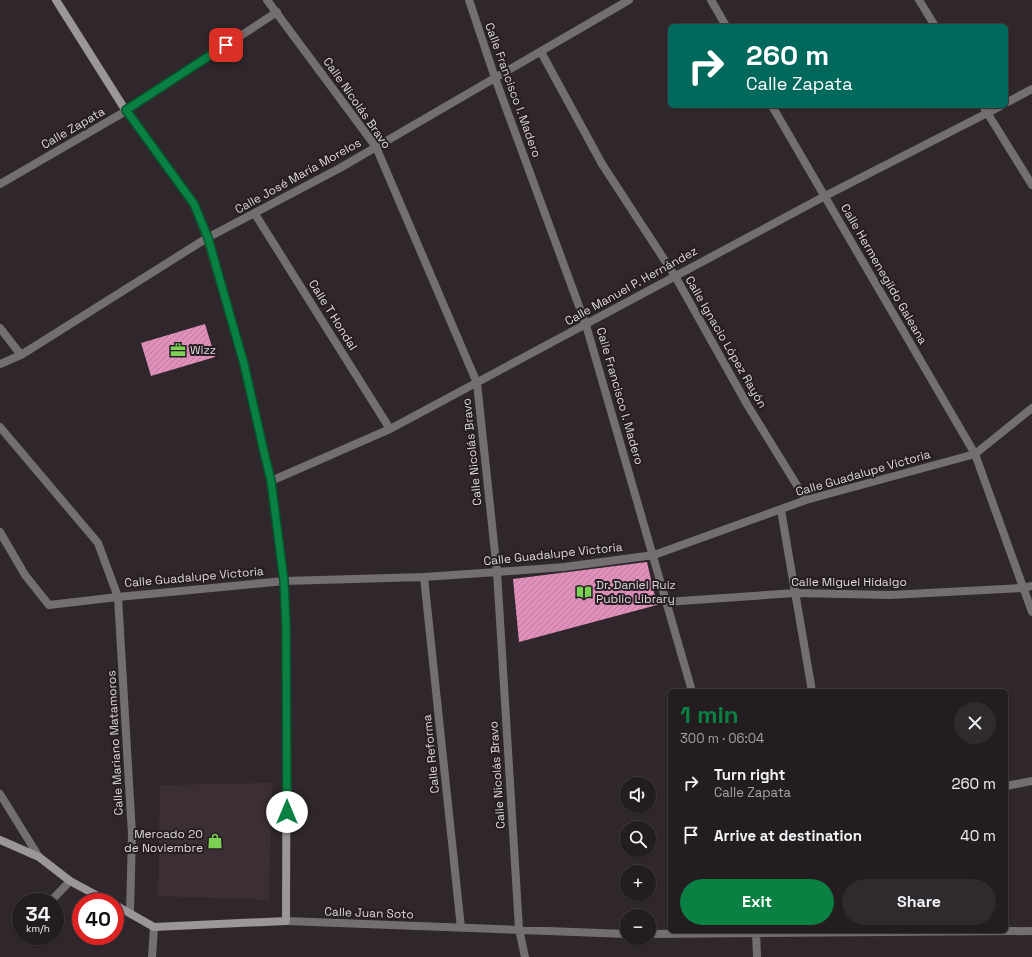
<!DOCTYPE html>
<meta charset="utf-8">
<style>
:root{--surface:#231d20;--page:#2f2a2d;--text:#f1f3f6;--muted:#a3a2a5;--line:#403b3e;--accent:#0b8043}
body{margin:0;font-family:"Space Grotesk",sans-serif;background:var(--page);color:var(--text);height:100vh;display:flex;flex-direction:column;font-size:15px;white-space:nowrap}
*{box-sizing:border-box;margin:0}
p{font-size:13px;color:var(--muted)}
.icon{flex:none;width:22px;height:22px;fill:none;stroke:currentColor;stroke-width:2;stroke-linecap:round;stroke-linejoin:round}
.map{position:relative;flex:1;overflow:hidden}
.details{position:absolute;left:668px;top:689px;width:340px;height:244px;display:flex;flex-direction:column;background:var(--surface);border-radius:6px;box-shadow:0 1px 3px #0004,0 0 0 1px var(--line)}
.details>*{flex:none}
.hud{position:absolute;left:668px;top:24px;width:340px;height:84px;border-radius:6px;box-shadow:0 1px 3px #0004,0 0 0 1px var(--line);background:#00695c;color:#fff;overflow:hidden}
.fabs{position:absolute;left:620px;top:777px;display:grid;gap:8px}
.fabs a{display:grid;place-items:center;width:36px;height:36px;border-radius:50%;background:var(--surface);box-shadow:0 1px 3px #0004,0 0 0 1px var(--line);font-size:20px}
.speed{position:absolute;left:12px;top:893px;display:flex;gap:8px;font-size:20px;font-weight:700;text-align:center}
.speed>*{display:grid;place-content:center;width:52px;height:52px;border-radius:50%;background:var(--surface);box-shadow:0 1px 3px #0004,0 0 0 1px var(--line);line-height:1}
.speed small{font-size:10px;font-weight:400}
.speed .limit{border:6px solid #d22;background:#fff;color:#111}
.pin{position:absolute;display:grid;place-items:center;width:34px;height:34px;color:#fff;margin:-17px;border-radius:8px;box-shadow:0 2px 6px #0006}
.me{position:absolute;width:44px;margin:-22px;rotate:0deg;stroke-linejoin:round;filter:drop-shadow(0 0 3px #0008)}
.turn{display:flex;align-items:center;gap:14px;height:84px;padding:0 12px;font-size:18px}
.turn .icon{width:52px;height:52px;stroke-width:2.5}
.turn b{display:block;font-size:28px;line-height:34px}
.round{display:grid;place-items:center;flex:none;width:42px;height:42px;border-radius:21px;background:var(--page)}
.overview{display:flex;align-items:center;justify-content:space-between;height:68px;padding:0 12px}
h1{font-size:24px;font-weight:700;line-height:30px;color:var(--accent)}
.button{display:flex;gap:8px;margin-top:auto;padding:8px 12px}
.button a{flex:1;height:46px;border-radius:24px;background:var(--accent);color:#fff;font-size:16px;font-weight:700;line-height:46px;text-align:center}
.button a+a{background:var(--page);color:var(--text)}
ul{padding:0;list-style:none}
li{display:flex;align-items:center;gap:12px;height:52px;padding:0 12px}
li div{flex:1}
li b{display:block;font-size:15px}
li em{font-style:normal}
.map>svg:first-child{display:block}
.built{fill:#3c2e35}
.building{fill:url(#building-hatch)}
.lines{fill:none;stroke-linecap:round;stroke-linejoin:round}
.street{stroke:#736f71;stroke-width:8}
.secondary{stroke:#9c9599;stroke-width:8}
.route-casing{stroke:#07532c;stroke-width:10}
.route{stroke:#0b8043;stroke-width:7}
.labels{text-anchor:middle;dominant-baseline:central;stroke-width:4;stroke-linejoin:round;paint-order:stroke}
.street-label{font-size:12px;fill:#ded8db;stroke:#261e22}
.poi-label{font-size:12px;fill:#ded8db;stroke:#261e22;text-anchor:start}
</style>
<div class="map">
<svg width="1032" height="957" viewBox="0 0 1032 957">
<defs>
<pattern id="building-hatch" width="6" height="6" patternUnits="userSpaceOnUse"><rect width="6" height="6" fill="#e18fbb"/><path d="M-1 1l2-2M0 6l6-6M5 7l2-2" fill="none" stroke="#ba7c9d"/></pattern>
</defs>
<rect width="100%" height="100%" fill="#2f272b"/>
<path class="built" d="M272 783 269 900 158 896 160 785Z"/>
<path class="building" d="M205 324 215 357 151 376 141 343Z
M647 562 657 605 519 642 513 579Z"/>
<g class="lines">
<path class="street" d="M267 0 376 147 477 383 497 572 519 929 525 957
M469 0 495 78 586 325 692 691
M711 0 726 26
M919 0 935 26
M541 52 602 164 675 276 748 406 806 500
M1006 103 1032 89
M772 106 975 454 1032 612
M983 106 1032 185
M0 184 126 111 277 12
M255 214 390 429
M0 328 21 355
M0 364 21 355 207 238 340 168 629 0
M0 427 98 543 118 597 132 834 130 913
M271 481 390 429 825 196 1001 106
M781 510 812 691
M0 532 25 575 49 605 118 597 284 581 424 577 497 572 564 567 654 555 806 500 975 454 1032 408
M424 577 461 928
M666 602 795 593 890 595 1023 588 1032 586
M1006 786 1032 781
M0 794 39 857
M50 902 70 881
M286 921 627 934
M16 923 21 921
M756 931 757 957
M649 934 1032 931
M152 957 154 927"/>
<path class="secondary" d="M56 0 126 111 194 204 207 238 244 364 271 481 284 581 287 640 286 921 154 927 115 905
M0 840 39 857 70 881 109 902"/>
</g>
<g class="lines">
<g class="route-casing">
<path id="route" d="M226 45 126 110 194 204 208 238 244 364 264 452 271 481 284 581 286 625 287 812"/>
</g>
<use href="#route" class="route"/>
</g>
<defs>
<g id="office-bare" transform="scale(1.2)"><path d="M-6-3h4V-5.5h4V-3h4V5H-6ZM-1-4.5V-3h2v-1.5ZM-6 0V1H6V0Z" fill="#7cd155" stroke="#261e22" stroke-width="2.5" paint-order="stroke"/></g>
<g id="library-bare" transform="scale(1.2)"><path d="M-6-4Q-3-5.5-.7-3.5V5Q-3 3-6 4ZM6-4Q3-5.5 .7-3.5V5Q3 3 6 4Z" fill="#7cd155" stroke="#261e22" stroke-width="2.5" paint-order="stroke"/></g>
<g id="shop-bare" transform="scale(1.2)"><path d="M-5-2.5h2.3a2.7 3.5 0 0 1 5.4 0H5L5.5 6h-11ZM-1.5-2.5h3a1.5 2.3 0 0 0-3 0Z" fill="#7cd155" stroke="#261e22" stroke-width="2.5" paint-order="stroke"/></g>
</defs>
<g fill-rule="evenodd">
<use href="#office-bare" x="178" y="350"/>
<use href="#library-bare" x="584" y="592"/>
<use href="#shop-bare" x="215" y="841"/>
</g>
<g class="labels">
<g class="street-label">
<text transform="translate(513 90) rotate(70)">Calle Francisco I. Madero</text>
<text transform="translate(357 103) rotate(55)">Calle Nicolás Bravo</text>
<text transform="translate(73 128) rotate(-30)">Calle Zapata</text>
<text transform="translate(298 176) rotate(-29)">Calle José María Morelos</text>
<text transform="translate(884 274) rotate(60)">Calle Hermenegildo Galeana</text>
<text transform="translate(631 286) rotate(-29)">Calle Manuel P. Hernández</text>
<text transform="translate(333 315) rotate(58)">Calle T Hondal</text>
<text transform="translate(726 342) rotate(60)">Calle Ignacio López Rayón</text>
<text transform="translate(620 396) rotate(74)">Calle Francisco I. Madero</text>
<text transform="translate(472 452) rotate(-96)">Calle Nicolás Bravo</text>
<text transform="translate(863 473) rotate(-16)">Calle Guadalupe Victoria</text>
<text transform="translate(553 554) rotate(-6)">Calle Guadalupe Victoria</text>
<text transform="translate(194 577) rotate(-5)">Calle Guadalupe Victoria</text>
<text x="849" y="582">Calle Miguel Hidalgo</text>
<text transform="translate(115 743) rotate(-93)">Calle Mariano Matamoros</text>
<text transform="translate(431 754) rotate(-96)">Calle Reforma</text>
<text transform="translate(497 775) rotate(-94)">Calle Nicolás Bravo</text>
<text transform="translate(369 913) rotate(2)">Calle Juan Soto</text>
</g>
<g class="poi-label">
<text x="190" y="350">Wizz</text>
<text x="596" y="585">Dr. Daniel Ruiz<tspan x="596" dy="14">Public Library</tspan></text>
<text x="203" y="834" text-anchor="end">Mercado 20<tspan x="203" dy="14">de Noviembre</tspan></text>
</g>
</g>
</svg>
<div class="fabs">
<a><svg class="icon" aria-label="sound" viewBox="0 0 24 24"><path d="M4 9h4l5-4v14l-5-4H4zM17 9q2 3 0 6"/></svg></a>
<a><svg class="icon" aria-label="search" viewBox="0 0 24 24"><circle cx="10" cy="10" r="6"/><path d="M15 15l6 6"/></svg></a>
<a>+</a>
<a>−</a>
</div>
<div class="speed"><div>34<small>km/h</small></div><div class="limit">40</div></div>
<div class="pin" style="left:226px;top:45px;background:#d93025"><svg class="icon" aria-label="arrive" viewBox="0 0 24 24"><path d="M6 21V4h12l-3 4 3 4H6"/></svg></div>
<svg class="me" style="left:287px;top:812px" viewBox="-20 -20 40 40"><circle r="19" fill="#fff"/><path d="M0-13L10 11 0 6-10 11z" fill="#0b8043"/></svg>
<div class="hud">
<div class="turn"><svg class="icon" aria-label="right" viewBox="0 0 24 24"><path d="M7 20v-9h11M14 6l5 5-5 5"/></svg><div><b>260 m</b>Calle Zapata</div></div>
</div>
<section class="details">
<div class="overview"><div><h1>1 min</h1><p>300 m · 06:04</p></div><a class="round"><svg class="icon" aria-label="close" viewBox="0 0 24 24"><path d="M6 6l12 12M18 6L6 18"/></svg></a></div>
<ul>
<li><svg class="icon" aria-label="right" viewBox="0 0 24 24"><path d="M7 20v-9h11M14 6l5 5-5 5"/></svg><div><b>Turn right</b><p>Calle Zapata</p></div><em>260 m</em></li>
<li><svg class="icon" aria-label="arrive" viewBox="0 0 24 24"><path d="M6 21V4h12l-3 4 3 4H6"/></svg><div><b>Arrive at destination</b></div><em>40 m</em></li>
</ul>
<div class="button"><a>Exit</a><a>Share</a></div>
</section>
</div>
